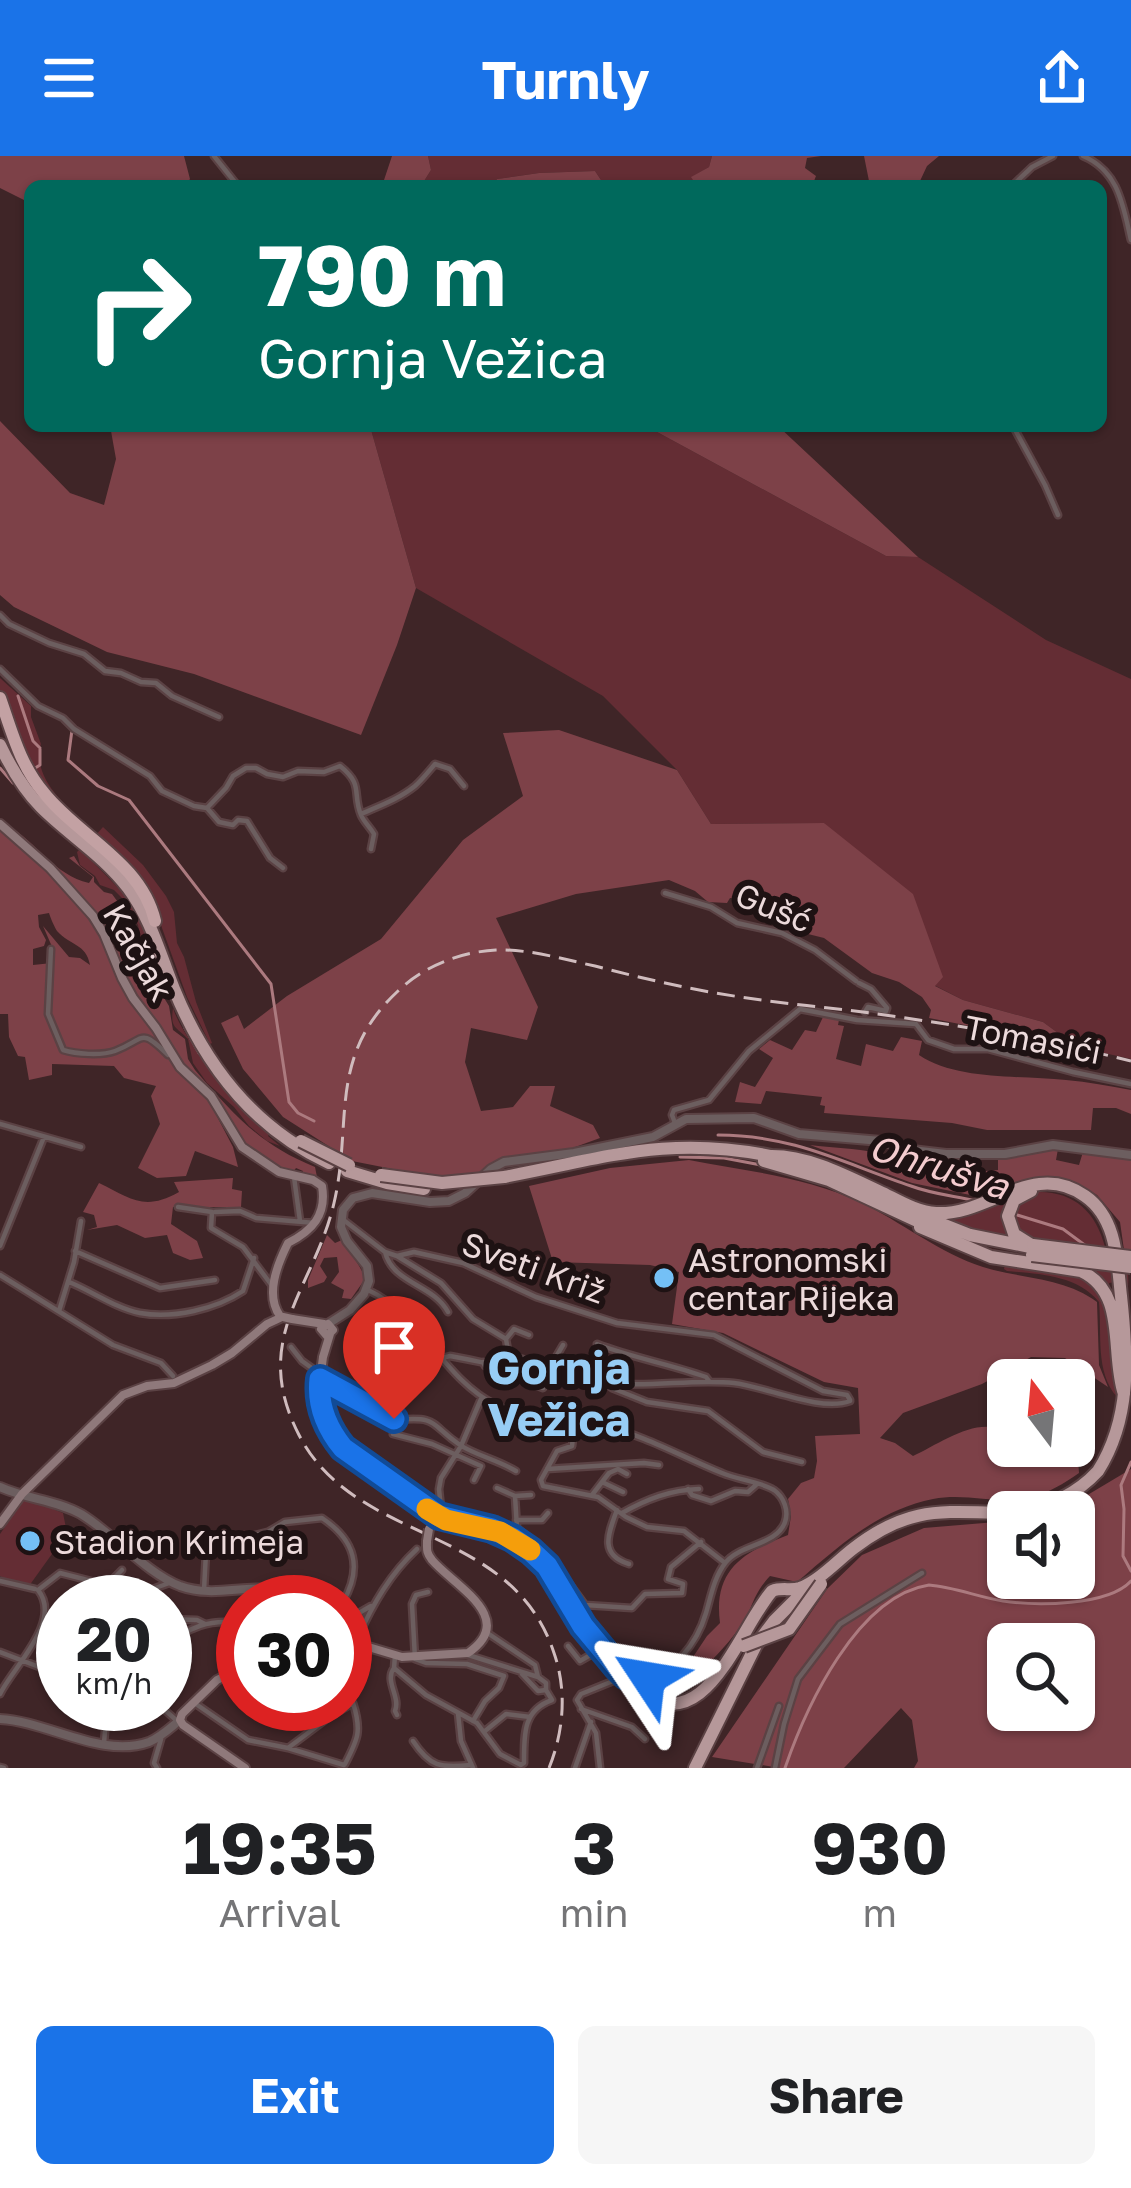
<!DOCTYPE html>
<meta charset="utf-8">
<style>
:root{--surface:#fff;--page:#f6f6f6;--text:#202124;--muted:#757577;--accent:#1a73e8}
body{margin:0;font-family:"Golos Text",sans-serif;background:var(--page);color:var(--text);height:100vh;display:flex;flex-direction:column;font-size:45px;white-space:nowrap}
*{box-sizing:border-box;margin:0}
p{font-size:39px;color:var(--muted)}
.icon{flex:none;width:66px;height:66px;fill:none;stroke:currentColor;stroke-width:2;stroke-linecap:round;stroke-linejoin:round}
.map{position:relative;height:1612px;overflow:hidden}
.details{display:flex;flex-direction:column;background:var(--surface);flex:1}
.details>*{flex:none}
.top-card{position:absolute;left:24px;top:24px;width:1083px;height:252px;border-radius:18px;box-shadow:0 3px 9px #0004;background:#00695c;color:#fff;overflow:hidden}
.needle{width:78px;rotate:344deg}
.buttons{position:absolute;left:987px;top:1203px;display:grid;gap:24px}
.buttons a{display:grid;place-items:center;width:108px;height:108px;border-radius:18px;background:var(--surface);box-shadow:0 3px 9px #0004;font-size:60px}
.speed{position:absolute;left:36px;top:1419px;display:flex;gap:24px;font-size:60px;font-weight:700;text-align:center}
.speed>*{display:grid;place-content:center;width:156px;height:156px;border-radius:50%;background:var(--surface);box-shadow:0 3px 9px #0004;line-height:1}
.speed small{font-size:30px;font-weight:400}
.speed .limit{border:18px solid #d22;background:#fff;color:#111}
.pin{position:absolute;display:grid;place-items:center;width:102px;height:102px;color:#fff;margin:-123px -51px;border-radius:50% 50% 50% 0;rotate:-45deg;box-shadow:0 0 12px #0007}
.pin .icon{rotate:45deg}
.me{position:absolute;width:132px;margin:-66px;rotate:303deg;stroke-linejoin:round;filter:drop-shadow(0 0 9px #0008)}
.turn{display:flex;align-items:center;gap:42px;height:252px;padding:0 36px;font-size:54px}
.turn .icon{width:156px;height:156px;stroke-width:2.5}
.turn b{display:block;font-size:84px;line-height:102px}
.eta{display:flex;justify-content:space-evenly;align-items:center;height:204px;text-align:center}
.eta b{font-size:72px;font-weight:700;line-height:84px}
.action{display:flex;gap:24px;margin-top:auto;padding:24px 36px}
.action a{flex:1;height:138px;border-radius:18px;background:var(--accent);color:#fff;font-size:48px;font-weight:700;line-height:138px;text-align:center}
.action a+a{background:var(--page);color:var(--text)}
header{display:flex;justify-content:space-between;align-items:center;height:156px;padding:0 36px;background:var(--accent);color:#fff;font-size:54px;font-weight:700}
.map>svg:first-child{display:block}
.green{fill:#642d34}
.forest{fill:#7d4148;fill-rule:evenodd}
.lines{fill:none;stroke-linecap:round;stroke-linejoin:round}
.stream{stroke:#ac7a7f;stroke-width:3}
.minor-casing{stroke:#5b4244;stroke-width:9}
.tertiary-casing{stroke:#5b4244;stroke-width:12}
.secondary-casing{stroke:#5b4244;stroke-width:12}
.trunk-casing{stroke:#5b4244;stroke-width:16}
.motorway-casing{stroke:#5b4244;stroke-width:16}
.minor{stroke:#6c5e5f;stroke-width:4.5}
.tertiary{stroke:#6c5e5f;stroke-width:8}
.secondary{stroke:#8f797b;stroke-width:8}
.trunk{stroke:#b6989a;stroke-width:12}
.motorway{stroke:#c3a1a3;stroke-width:12}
.rail{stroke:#d0bcbe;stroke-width:3;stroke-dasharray:18 9;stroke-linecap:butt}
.secondary-bridge-casing{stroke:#5b4244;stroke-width:12;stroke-linecap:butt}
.trunk-bridge-casing{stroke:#5b4244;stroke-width:16;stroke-linecap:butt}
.secondary-bridge{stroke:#8f797b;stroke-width:8}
.trunk-bridge{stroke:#b6989a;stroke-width:12}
.route-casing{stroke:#114b97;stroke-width:30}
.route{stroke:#1a73e8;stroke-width:21}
.slow{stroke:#f59e0b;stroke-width:21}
.poi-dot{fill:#74c0f6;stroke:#1e1213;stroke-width:4.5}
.labels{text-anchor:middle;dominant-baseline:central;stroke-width:12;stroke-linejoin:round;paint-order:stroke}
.street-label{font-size:33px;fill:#ecdadb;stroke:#1e1213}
.poi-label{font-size:33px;fill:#ecdadb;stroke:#1e1213;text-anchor:start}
.water-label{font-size:36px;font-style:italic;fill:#f4cccf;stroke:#1e1213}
.district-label{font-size:45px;font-weight:bold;fill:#97cdf5;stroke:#1e1213}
</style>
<header><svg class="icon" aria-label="menu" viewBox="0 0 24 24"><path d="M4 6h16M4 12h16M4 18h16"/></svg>Turnly<svg class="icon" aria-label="share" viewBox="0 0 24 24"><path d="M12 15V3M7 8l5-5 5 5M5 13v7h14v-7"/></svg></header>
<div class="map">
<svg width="1131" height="1612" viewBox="0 0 1131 1612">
<rect width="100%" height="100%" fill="#3f2527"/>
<path class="green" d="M428 0H712L709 11 692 21 697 30H605L595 15 539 17 497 23 492 30H421L431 14Z
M370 270H646L886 400 918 401 1046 484 1131 523V903L1077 891 1043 866 963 844 934 829 824 667 711 668 677 614 603 540 416 432Z
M0 522 31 550V561L41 588C31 619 64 650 87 668L83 672 35 624 0 537Z
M103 671 143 709 166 740 174 756 177 787 184 801 196 846 212 887 210 888 187 841 158 761 94 681Z
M80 693 132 746 150 780 145 782 148 789 153 787 149 792 161 823H165L171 839 168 840 155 823 148 798 142 790 138 769 127 747 114 734 100 729 95 720 80 709 77 696Z
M173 852C186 892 240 941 271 976L268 980 280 990 267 985 249 970 234 951 207 927 193 907 188 883C176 870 170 873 173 852Z
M1035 1031 1037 1036C1074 1035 1096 1056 1105 1091L1118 1089C1129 1110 1131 1124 1125 1147L1122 1125 1109 1127 1111 1139 1099 1124 1000 1101 960 1085 1025 1101 1055 1105 1013 1085 969 1074 936 1061Z
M1005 1108 1073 1118 1097 1131 1104 1140 1114 1198 1117 1241C1095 1216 1102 1178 1099 1146 1077 1119 1039 1118 1007 1115L1004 1113Z
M25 1342 63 1357 67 1377 29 1430 8 1425 0 1420V1378Z"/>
<path class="forest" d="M0 0H184L190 23 185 30H30V47L0 32Z
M392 0H428L431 14 421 30H382Z
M712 0H821L807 2 805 12 816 20 812 30H697L691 21 709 11Z
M864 0H939L927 10 920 25 922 30H870Z
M595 15 605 30H492L497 23 539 17Z
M0 265 70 337 104 349 116 303 111 275 116 270H370L416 432 397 489 361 579 194 518 107 496 14 451 0 439Z
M646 270H778L918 401 886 400Z
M559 574 677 614 711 668 824 667 913 738 943 821 935 830 963 844 1043 866 1077 891 929 862 931 854 922 841 899 826 872 817 824 782 796 775 777 762 764 760C762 742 745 744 730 742L727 747 708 746 695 735 669 724 576 738 496 762 538 851 527 884 471 872 465 906 481 955 513 951 530 930H555L550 950 593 969 600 982 567 994 498 1003 479 1018 438 1022 352 1005 283 961 243 913 221 867 238 859 244 873 287 840 381 783 463 684 523 640 503 577Z
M7 669C38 687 54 719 89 727L93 721 69 702 74 700 80 710 94 721V726L104 736 112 738 131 764 146 812 169 850 173 874 185 883 188 903 195 914C234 959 260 989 315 1011L317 1021 302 1019 303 1015 296 1012 293 1016 271 1007 241 987 220 949 188 916 166 879 129 832 97 761 61 719Z
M0 673 57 725 88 759 105 788 114 813 131 845 155 876 182 919 210 947 233 991 238 1011 195 995 186 1020 157 1022 138 1012 160 968 151 940 156 930 124 922 114 910 52 908V919L29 924 25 901 18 900 9 881 8 858H0ZM49 757C50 761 55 772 57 775 70 790 86 787 90 809L80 802 69 801 43 770 53 793 52 807 33 809V793L44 790 46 784 39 771 38 759Z
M823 861 839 864 838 869 844 870 836 903 861 910 866 888 893 895 901 881 922 885 919 899C958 925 1020 919 1066 924 1088 926 1109 930 1131 934V958L1116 952H1093L1091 974H987L952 967 824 957 825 950 820 949 822 941 766 935 761 948 735 946 740 926 755 931 773 902 759 893 770 884 792 894 805 874 816 876Z
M810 989C832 992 855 992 877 997 924 1006 947 1020 998 1014V1002L1058 993 1056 1004 1079 1009 1083 996 1131 1004V1095L1124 1094 1120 1066 1097 1039 1075 1026 1050 1020 1026 1024 980 1041 912 1027Z
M689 1004C747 1015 806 1021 860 1046 900 1065 941 1098 983 1111 1021 1123 1064 1121 1097 1146L1099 1209 1108 1231 1065 1202 1031 1201 982 1228 903 1257 880 1282 895 1287 913 1300C941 1287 979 1258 1008 1277V1290H1021L1044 1307 1078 1303 1079 1317C1062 1329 1040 1342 1019 1344 990 1346 962 1337 933 1343 878 1354 839 1390 797 1426L770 1420C759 1432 756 1439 750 1453 742 1473 717 1500 701 1515L693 1501 707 1480 720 1467C713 1414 743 1396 788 1379L791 1360 788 1343 801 1327 814 1322 817 1305 815 1280 860 1278 858 1232 824 1226 723 1177 672 1168 679 1116 650 1109 553 1106 529 1030 610 1012Z
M233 1022 232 1033 242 1035 241 1051H173L171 1068 197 1085 203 1102 190 1104 173 1097 167 1079 145 1082 117 1069 87 1074 97 1071 94 1059 83 1056 99 1027C130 1042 144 1056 179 1036L174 1026Z
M327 1079 335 1087 342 1084C350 1098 360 1107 365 1123L351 1143 342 1142 344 1134 331 1127 339 1116 337 1101 324 1102 320 1110 327 1121 324 1126 308 1132V1124Z
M1131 1313V1612H914L918 1605 912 1564 901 1552 844 1612H780L712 1601 827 1433 862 1399 924 1372 1008 1365V1422H1074V1356H1059ZM1008 1488H1074V1554H1008Z"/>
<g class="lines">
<path class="stream" d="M18 540 33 585 40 592
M72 574 68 604 98 630 129 644 271 828 289 946 298 957 314 965
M0 612 13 627
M32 614 40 609V593
M185 872 199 897
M718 979C793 979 843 1007 911 1030 932 1038 955 1040 976 1045
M680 1001 724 1002 761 1009
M1014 1058 1063 1073 1086 1090
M1131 1306 1121 1329 1124 1353 1123 1400 1131 1415
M785 1612C806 1551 857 1440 929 1429 954 1431 978 1441 1003 1445 1036 1450 1108 1450 1131 1425"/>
<g class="minor-casing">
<path id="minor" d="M214 0 238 30
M1083 0C1119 15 1123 50 1131 84
M1012 30 1032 11 1053 0
M1013 270 1045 329 1058 359
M0 459 9 468 49 487 84 498 105 515 121 517 141 526 156 527 172 540 219 561
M0 513 38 550 63 562 74 573 150 620 162 635 194 650 207 652 219 666 233 669 238 664 247 665 270 702 283 712
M207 652 226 632 233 620 246 612H256L267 618 283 621 298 615 324 616 340 610C364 629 352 637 361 659 364 666 370 671 374 678L371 693
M361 658C379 650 399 643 415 630 422 624 429 615 435 608L450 613 464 630
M665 737 711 751 737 767 782 777 815 794 856 825
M51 793 48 858 63 894C76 898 101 900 115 895 145 884 139 870 168 899
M859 827 871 833 887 852 886 855 868 851 865 856
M675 967 672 959 674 954 709 944 749 895 800 853 857 864 916 868 928 884 954 893H988L1073 916 1131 928
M0 968 81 991
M294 1021 300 1065
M178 1051 212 1056 211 1072 243 1091 273 1131
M215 1056 240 1055 256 1062 315 1067
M341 1062 385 1096 397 1100 414 1096 463 1107 536 1141 617 1167 714 1179 823 1235 847 1239 850 1244
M0 1090 44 981
M75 1095 160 1132 215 1124
M385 1096C393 1128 433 1128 448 1156
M397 1100 441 1127 473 1163 506 1183 514 1173 529 1179
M0 1119 113 1189 161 1207 173 1220
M69 1126C92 1135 115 1152 140 1157 173 1163 216 1153 243 1135L254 1102
M368 1134C422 1159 443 1223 496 1249 529 1266 567 1262 603 1270 645 1279 682 1301 722 1317 738 1324 759 1325 774 1334 784 1341 789 1355 785 1366 777 1389 741 1388 726 1406 714 1421 711 1440 706 1457 696 1491 672 1515 641 1529
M59 1155 74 1106 81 1065
M506 1183 508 1195 519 1202 577 1217 578 1221
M597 1188C633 1202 670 1208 706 1221L709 1225
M291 1191 302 1205 320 1218
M442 1202 450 1200C507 1211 565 1224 623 1228 660 1230 697 1223 734 1227 767 1231 820 1256 850 1245
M483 1206 485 1210 543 1232
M550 1211 563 1189
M319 1223 395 1263 393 1278 432 1288 481 1310 474 1324
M604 1226 612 1232 647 1246 708 1255 763 1296 802 1306
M396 1264C440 1260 429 1268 460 1289 475 1299 498 1304 516 1315
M574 1273 572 1290 557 1295 541 1324 543 1330 598 1341 626 1361 647 1371 684 1375 725 1407
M547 1313 644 1307 659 1309
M602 1326 623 1336
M497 1332 515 1340 517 1372 547 1397 585 1449
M688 1333 692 1339 711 1345 735 1335 748 1336 756 1329
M592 1339 609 1317 618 1313 627 1318
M515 1340 531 1339
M441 1353 439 1333 441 1322 461 1290 481 1243
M617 1354C608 1378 599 1399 629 1408
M622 1357C647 1343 670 1334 699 1333
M516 1364H542L548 1357
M0 1425 35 1433
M38 1434 60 1417 107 1429 122 1414
M204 1434 206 1396 213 1389 268 1376 285 1366 322 1362C355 1384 363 1411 343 1446
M428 1436 416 1439 412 1448 415 1503 426 1507 467 1508 504 1520 499 1532 485 1545 473 1565
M131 1446 136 1439 172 1426
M577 1457 585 1449 632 1452 645 1438 682 1437 683 1428 668 1423 671 1411 701 1386
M46 1460 63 1467
M165 1463 197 1464 205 1468
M345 1465 371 1450
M486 1476 535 1509 538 1521
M358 1481C373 1448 390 1418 417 1393
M568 1490 580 1505 599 1494
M165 1494C185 1470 213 1462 243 1468
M0 1496 63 1520
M465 1498 538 1521 546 1527V1534L538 1535 522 1518
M395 1500 394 1512 426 1539 477 1567 500 1598 521 1609 524 1607C524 1578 523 1554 552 1544L546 1534
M394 1512C384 1525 401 1541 395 1555L397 1559
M0 1538C13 1511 63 1465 38 1434
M193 1546 248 1584 288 1592 344 1609
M158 1548 176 1564
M581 1553 632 1571 645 1583
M458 1557 461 1585 473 1612
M485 1575 506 1558 530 1561
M413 1585C430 1611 440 1612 471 1609
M104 1587 106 1563 116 1548
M288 1592 328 1562 353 1547C362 1575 358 1583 345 1608
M0 1611 4 1612
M157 1612 154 1607 161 1583
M575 1612 591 1566
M600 1612 596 1577 577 1544 581 1538 623 1521
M757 1612 779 1550
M775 1612 784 1568 798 1523 840 1468 922 1417"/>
</g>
<g class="tertiary-casing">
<path id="tertiary" d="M328 1168 350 1154 364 1138 369 1125 367 1110 347 1085 341 1071 343 1054 353 1042 372 1037 430 1046 449 1045 465 1037 491 1013 504 1006 574 997 653 981 686 963 754 962 799 978 881 985 912 994 946 998H1005L1053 989 1131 999
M0 1331C26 1343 56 1344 81 1358 114 1378 146 1417 180 1430 225 1446 261 1417 310 1446
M345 1476 346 1480
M0 1563C47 1565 102 1603 149 1586 161 1581 170 1572 180 1564"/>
</g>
<g class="secondary-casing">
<path id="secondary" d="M0 668 50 712 93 760 104 778 122 822 133 842 156 872 180 911 211 940 242 991 279 1016 313 1024 322 1030C327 1059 312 1075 288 1087 277 1109 265 1139 280 1160
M292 1163 324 1168
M328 1168 333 1174 327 1180 321 1173Z
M330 1178 323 1201 318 1240 326 1266 337 1285 351 1298 439 1361 500 1376 531 1395 553 1419 588 1477 635 1530
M0 1368 22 1338 123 1239 147 1230 174 1227 212 1209 232 1197 267 1168 282 1161
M345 1485 348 1489H353L356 1486V1481
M351 1490H365L402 1501 468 1497C519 1462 453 1429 432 1404 426 1396 427 1394 427 1385
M243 1511 217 1524 182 1558 180 1564 183 1569 245 1612
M627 1520 645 1523"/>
</g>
<g class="trunk-casing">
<path id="trunk" d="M0 589C11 612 23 633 41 651 69 679 104 700 128 732 151 763 160 798 174 833 205 909 253 972 329 1007
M772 1000C811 1000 850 1022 885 1038 901 1046 918 1056 936 1057 989 1060 1033 1003 1085 1040 1117 1062 1117 1105 1121 1140 1128 1204 1131 1263 1098 1315 1076 1339 1049 1351 1017 1356
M764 1005 829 1024 928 1070
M347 1015 387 1027 424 1033
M504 1021C606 1002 669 978 776 1001
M922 1060 970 1079 1040 1093
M920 1071 991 1101 1081 1115C1128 1137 1110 1197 1124 1238
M1030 1088 1014 1078 1008 1060 1014 1044 1031 1035
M635 1530C703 1592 738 1474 772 1435 782 1431 790 1435 800 1432 819 1425 838 1404 854 1392 910 1349 942 1356 1008 1357
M695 1612 756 1489 774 1465 808 1431"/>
</g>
<g class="motorway-casing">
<path id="motorway" d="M0 542C12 576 20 609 44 637 79 681 141 706 155 765"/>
</g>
<use href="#minor" class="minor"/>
<use href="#tertiary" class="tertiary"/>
<use href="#secondary" class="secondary"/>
<use href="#trunk" class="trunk"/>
<use href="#motorway" class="motorway"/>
<path class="rail" d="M549 1612C564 1575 567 1534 554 1497 511 1367 356 1390 299 1279 249 1182 314 1133 334 1047 353 966 327 901 398 835 424 810 460 796 496 794 530 793 562 803 595 810 633 820 671 829 710 836 760 845 812 850 863 856 952 868 1043 883 1131 905"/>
<g class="secondary-bridge-casing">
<path id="secondary-bridge" d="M283 1161 292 1163
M427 1385 429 1373"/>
</g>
<g class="trunk-bridge-casing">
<path id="trunk-bridge" d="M301 985 349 1009
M381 1019 442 1027 504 1021
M1033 1089 1131 1101
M1032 1099 1131 1111
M744 1490 789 1473 821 1428"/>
</g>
<use href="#secondary-bridge" class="secondary-bridge"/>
<use href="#trunk-bridge" class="trunk-bridge"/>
</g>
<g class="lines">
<g class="route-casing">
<path id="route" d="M394 1263 320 1223C317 1249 326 1271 343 1292L439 1360 492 1373 512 1382 531 1395 547 1410 583 1470 617 1511 626 1520 648 1522"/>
</g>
<use href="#route" class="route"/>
<path class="slow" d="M427 1353 446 1364 500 1376 530 1394"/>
</g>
<g class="poi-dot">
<circle cx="664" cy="1122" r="12"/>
<circle cx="30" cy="1385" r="12"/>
</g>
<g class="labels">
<g class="street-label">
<text transform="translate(774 751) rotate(22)">Gušć</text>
<text transform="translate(139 796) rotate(60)">Kačjak</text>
<text transform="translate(1033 883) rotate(11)">Tomasići</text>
<text transform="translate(534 1111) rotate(20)">Sveti Križ</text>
</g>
<g class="poi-label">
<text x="688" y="1103">Astronomski<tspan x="688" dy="38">centar Rijeka</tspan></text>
<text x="54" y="1385">Stadion Krimeja</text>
</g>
<g class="water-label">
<text transform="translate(939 1010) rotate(17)">Ohrušva</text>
</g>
<g class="district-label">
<text x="559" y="1211">Gornja<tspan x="559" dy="52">Vežica</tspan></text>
</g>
</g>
</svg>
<div class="buttons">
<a><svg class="needle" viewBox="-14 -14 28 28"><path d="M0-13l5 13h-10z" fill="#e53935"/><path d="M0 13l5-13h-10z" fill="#757577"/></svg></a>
<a><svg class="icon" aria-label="sound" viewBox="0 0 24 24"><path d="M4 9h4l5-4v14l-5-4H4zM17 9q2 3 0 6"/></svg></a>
<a><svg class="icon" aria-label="search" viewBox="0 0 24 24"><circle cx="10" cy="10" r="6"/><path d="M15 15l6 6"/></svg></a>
</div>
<div class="speed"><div>20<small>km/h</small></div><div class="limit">30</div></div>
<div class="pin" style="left:394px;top:1263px;background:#d93025"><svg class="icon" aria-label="arrive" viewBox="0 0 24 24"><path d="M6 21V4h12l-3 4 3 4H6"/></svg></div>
<svg class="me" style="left:648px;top:1522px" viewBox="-20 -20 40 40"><path d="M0-17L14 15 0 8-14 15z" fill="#1a73e8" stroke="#fff" stroke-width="4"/></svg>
<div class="top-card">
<div class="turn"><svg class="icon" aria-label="right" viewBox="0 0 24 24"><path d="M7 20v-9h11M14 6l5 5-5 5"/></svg><div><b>790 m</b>Gornja Vežica</div></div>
</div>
</div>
<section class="details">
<div class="eta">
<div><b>19:35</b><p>Arrival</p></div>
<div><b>3</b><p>min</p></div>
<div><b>930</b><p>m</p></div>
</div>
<div class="action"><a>Exit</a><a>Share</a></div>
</section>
